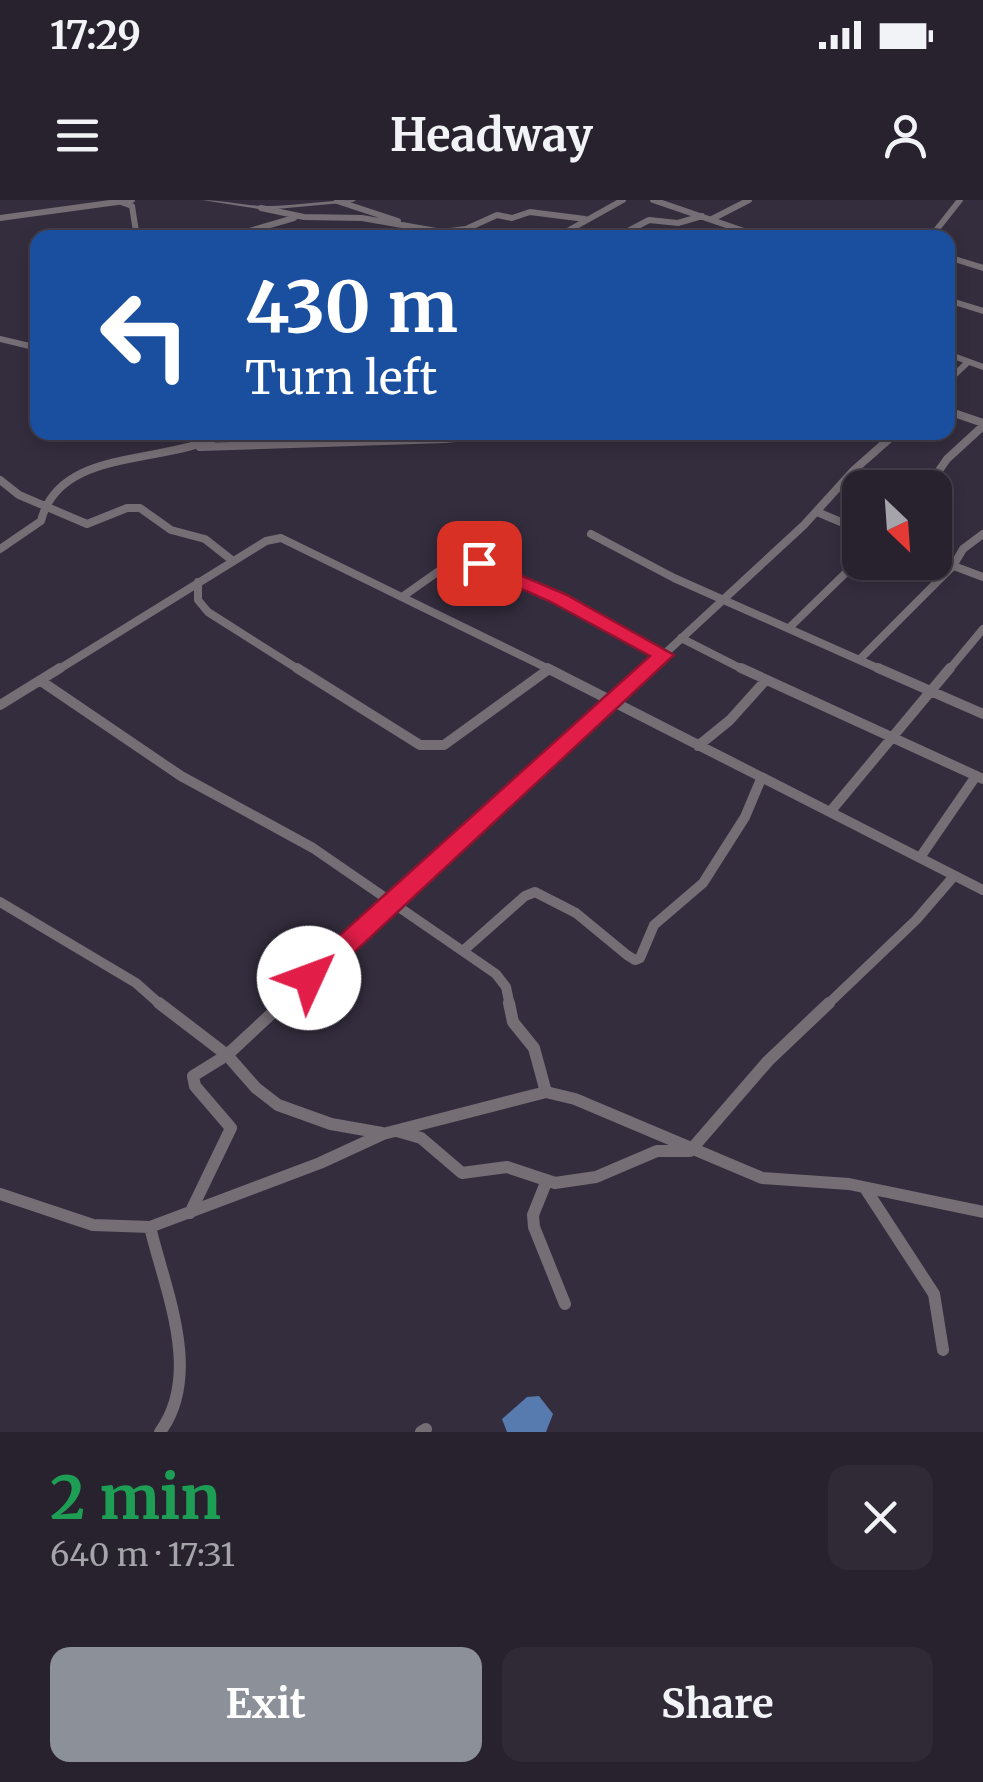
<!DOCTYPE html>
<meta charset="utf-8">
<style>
:root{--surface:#27222e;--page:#2f2a36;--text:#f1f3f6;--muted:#a4a4aa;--line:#433f4a;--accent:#8c9099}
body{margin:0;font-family:Merriweather,serif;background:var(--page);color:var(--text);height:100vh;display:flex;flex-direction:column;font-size:38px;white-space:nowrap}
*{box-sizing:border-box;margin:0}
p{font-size:32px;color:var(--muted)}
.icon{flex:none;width:55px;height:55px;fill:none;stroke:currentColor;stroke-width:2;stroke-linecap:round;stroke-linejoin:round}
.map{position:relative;height:1232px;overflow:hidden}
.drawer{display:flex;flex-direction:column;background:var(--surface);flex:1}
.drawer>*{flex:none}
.top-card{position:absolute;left:30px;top:30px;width:925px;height:210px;border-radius:20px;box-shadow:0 5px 15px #0003,0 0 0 2px var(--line);background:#1a4fa0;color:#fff;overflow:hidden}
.needle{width:65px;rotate:155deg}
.tools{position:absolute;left:842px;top:270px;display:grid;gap:20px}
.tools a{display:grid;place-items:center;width:110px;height:110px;border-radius:20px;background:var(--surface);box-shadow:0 5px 15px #0003,0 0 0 2px var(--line);font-size:50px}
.pin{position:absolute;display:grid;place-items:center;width:85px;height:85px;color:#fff;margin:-42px;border-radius:20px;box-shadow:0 5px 15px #0006}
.me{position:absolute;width:110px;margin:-55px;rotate:47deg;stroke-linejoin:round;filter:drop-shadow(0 0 8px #0008)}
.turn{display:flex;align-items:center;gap:35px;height:210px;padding:0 50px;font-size:45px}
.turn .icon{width:130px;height:130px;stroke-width:2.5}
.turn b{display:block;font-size:70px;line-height:85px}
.round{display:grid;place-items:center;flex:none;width:105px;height:105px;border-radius:20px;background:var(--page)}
.overview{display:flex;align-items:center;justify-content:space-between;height:170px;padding:0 50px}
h1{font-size:60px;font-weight:700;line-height:75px;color:#1e9e55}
.button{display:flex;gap:20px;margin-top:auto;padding:20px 50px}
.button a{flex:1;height:115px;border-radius:20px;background:var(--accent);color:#fff;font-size:40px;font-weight:700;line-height:115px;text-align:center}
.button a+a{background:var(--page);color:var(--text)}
.status{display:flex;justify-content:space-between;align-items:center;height:70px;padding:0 50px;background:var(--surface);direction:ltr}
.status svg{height:28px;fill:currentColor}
header{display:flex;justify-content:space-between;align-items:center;height:130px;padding:0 50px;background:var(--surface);font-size:45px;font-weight:700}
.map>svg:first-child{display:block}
.water{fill:#577baf}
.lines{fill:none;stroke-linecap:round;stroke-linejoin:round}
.minor-far3{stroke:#756e75;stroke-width:6}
.minor-far2{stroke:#756e75;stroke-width:8}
.minor-far1{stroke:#756e75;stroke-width:10}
.minor{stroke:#756e75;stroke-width:12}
.tertiary{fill:#756e75;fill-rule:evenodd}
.route{fill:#e11d48;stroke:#92132f;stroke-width:2.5}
</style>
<div class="status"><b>17:29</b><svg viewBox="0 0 49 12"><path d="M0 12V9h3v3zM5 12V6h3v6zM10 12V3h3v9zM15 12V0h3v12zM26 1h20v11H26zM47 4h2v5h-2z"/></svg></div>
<header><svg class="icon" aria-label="menu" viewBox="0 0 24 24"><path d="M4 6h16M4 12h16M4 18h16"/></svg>Headway<svg class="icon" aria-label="person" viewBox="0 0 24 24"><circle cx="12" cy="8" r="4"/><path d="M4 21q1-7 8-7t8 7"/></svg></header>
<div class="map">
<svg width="983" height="1232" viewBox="0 0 983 1232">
<rect width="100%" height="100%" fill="#342d3e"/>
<path class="water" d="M539 1196 553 1214 546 1232H507L502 1219 527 1197Z"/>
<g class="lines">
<path class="minor-far3" d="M653 0 764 38
M337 1 398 21
M121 2 132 6 137 38
M261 8 304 17 362 18 442 32 466 29 497 15 512 18 530 12 585 19
M0 18 132 0
M712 19 749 0
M567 31 585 38
M225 38 294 18
M555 38 623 0
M615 38 649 20 678 23 702 16
M930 38 960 0
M948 57 983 68
M948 100 983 111
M0 139 38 148
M948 154 983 167
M948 181 968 162"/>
<path class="minor-far2" d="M948 211 983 223
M200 247 445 239 513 232
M0 280 19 295 87 324 127 308H140L171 330 205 339 233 361
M927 288 947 259 983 226
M817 312 860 330
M591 334 674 378 884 471
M0 349 41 321C60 245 167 267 227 232
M462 357 558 398 664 455
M935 359 983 377
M198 382V400L208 412 301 471
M402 397 490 335
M789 428 860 359
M681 438 746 471
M860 459 953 366 963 349 983 334
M56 471 266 341 281 338 553 471
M646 471 804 325 854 270 897 232
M948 471 983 429"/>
<path class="minor-far1" d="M297 468 420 545H444L549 469
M547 468 983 690
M741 468 983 579
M878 468 983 514
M41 481 181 576 313 648 496 774 506 787 510 806
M0 505 60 468
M698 546 730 520 764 482
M830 612 950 468
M921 656 976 576
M0 702 136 783 162 806
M464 750 525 696 535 692 576 713 627 755 635 760 640 758 654 725 703 683 745 617 761 579
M281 806 648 468
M826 806 916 720 954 676"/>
<path class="minor" d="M159 803 227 855 256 888 278 905 331 924 382 933
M509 803 513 822 534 848 546 892
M397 931 421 938 462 973 507 967 555 983 596 977 657 951H690L768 861 829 803
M547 980 533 1015 534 1027 565 1104
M865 988 934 1094 943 1150
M0 994 93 1025 150 1027 320 963 383 934 546 892 575 899 762 978 849 984 983 1012
M190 1013 231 928 195 886 193 876 227 855 283 803
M150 1027C165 1090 203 1174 160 1232
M421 1232 426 1229"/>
<path class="tertiary" d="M202 0C223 0 245 6 267 6 297 6 326 0 356 0L353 2 265 10Z"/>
</g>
<path class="route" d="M479 358 565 394 674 455 318 786 309 789 300 786 296 778 300 771 650 456 551 402 472 367 470 363Z"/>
</svg>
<div class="tools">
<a><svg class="needle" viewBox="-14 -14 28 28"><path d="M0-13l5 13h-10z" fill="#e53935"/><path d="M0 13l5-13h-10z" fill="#a4a4aa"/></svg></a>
</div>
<div class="pin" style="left:479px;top:363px;background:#d93025"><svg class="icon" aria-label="arrive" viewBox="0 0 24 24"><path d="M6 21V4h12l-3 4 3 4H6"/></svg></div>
<svg class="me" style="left:309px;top:778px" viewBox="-20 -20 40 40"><circle r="19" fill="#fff"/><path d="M0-13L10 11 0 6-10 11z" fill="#e11d48"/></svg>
<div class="top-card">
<div class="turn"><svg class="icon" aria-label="left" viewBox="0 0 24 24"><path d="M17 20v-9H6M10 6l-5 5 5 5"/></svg><div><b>430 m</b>Turn left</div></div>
</div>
</div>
<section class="drawer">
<div class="overview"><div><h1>2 min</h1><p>640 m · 17:31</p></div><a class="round"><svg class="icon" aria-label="close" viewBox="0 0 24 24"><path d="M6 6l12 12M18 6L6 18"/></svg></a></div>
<div class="button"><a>Exit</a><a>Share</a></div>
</section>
